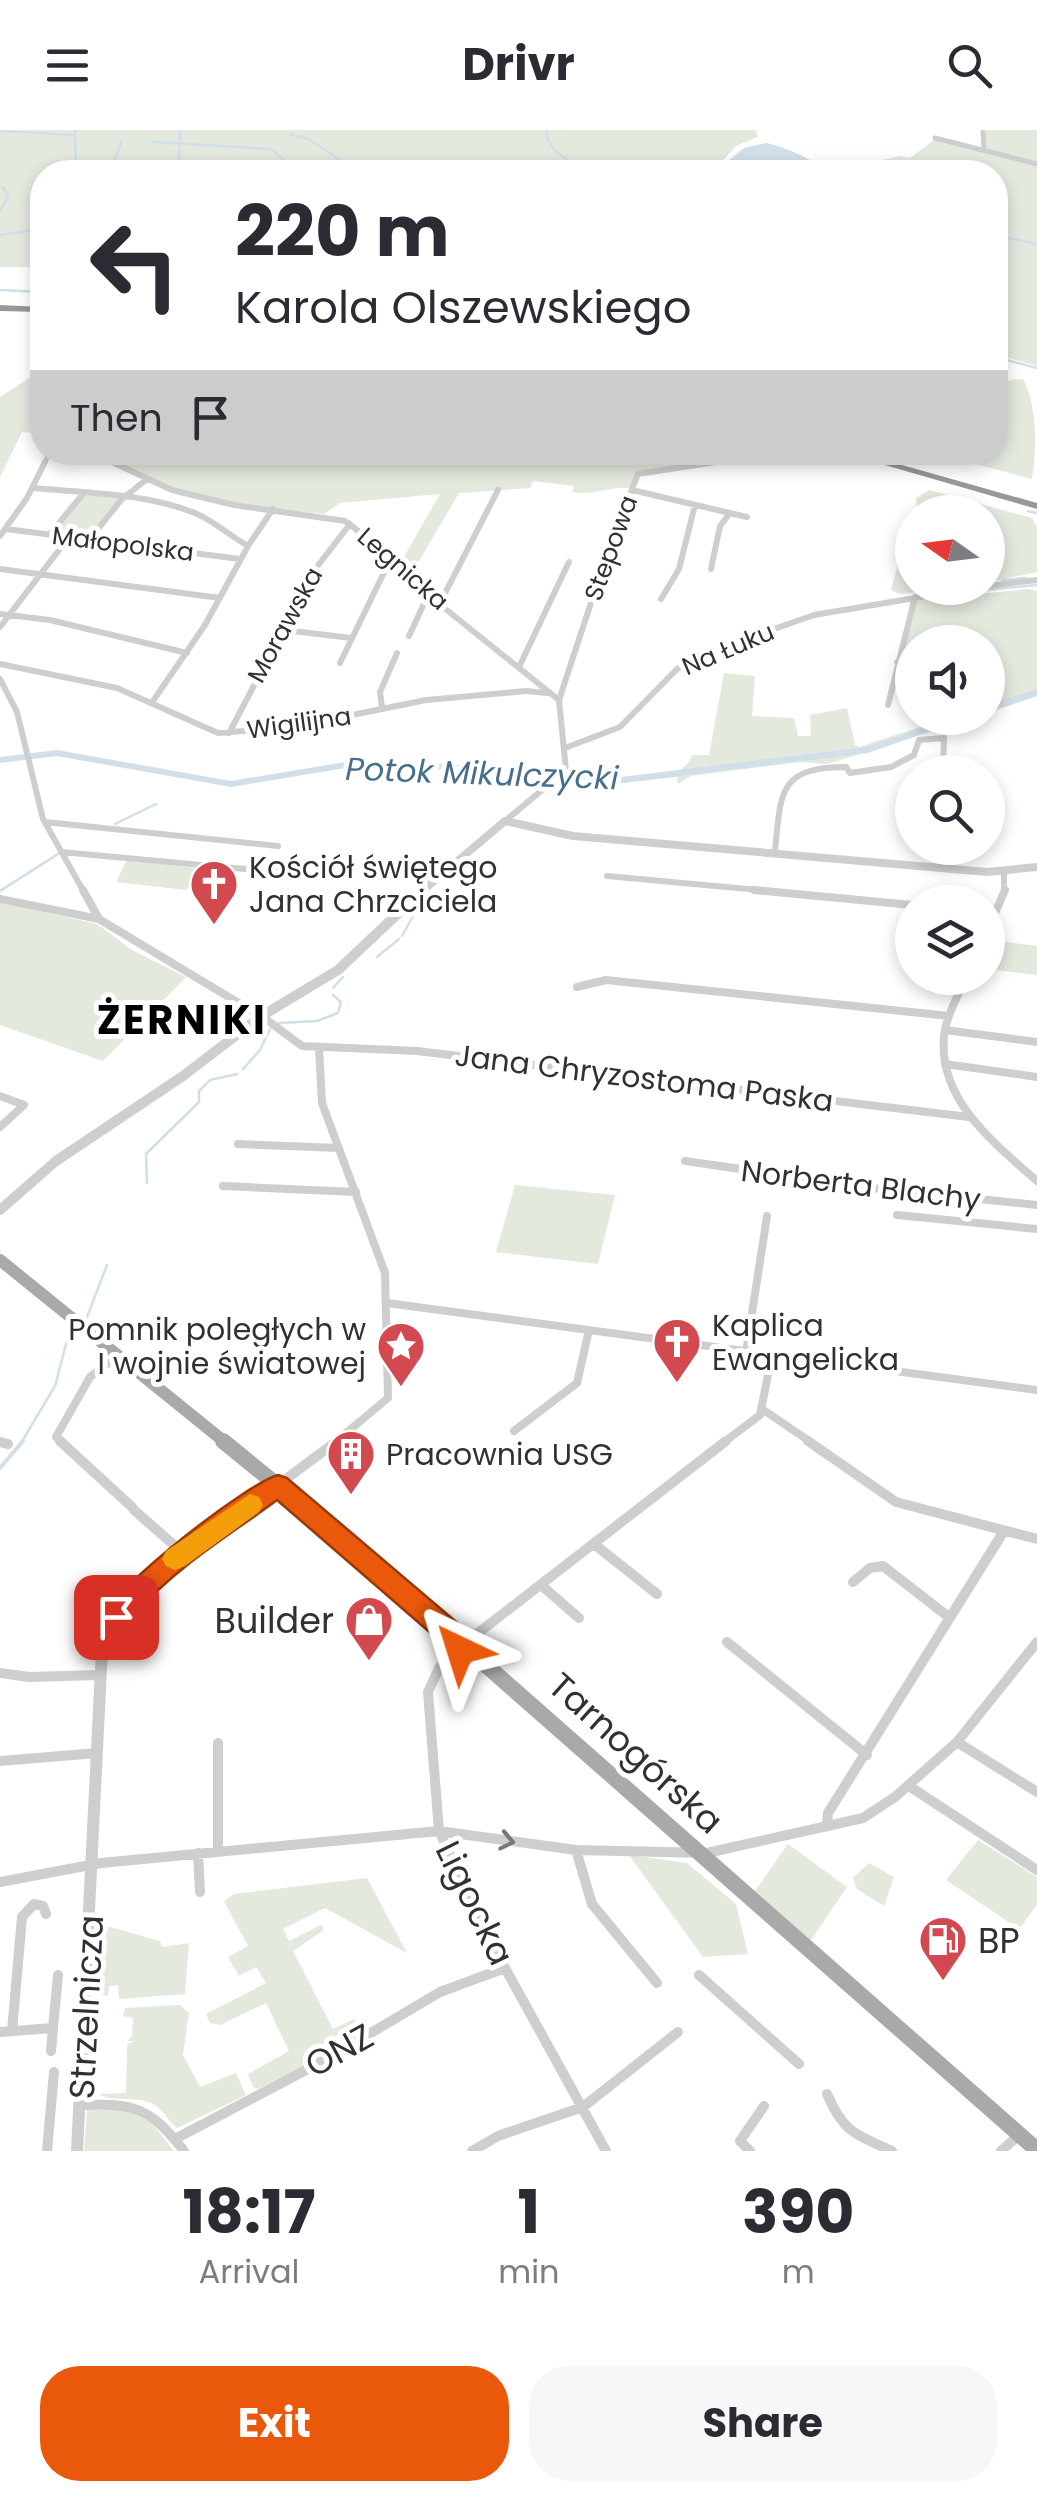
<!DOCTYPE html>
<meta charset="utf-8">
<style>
:root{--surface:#fff;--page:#f7f7f7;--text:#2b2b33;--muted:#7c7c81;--accent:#ea580c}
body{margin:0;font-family:Poppins,sans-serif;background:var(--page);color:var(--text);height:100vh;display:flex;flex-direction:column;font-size:38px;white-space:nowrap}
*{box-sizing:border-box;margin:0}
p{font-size:32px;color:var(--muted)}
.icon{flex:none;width:55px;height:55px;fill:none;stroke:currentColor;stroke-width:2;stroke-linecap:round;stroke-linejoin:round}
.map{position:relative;height:2021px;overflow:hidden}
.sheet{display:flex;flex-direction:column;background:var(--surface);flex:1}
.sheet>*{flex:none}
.guide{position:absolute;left:30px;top:30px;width:978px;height:305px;border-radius:40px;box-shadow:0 5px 15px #0003;background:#fff;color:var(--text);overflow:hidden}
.needle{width:65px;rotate:284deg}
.fabs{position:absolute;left:895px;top:365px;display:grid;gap:20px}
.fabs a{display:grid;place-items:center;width:110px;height:110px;border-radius:50%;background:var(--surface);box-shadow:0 5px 15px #0003;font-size:50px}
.pin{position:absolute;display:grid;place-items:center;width:85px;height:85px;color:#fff;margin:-42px;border-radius:20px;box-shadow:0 5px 15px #0006}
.me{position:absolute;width:110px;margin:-55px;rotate:319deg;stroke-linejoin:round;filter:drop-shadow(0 0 8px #0008)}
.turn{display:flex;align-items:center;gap:35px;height:210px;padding:0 40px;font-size:45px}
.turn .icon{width:130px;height:130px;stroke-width:2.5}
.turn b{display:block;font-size:70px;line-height:85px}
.then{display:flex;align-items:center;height:95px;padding:0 40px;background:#0003;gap:20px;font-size:38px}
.eta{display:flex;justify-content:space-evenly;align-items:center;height:170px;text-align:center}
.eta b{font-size:60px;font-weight:700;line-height:70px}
.action{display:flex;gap:20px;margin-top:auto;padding:20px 40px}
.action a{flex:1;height:115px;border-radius:40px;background:var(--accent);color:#fff;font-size:40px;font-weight:700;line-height:115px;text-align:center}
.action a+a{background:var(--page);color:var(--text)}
header{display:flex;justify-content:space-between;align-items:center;height:130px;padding:0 40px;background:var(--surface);font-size:45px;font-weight:700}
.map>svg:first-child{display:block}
.green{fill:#e4e9de}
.water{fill:#d0dfe9}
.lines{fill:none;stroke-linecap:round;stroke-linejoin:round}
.stream-far1{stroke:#d0dfe9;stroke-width:2.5}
.stream{stroke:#d0dfe9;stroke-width:4}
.river{fill:#d0dfe9;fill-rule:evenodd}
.minor-far3{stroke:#cecece;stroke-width:5}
.minor-far2{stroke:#cecece;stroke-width:6}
.minor-far1{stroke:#cecece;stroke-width:8}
.minor{stroke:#cecece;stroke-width:10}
.tertiary-far2{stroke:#cecece;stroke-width:8}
.tertiary-far1{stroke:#cecece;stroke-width:10}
.tertiary{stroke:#cecece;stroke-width:12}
.primary-far1{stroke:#a9a9a9;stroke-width:12}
.primary{stroke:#a9a9a9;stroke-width:16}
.motorway{fill:#989898;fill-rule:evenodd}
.oneway{stroke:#787878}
.route{fill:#ea580c;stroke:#983908;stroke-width:2.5}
.slow{fill:#f59e0b}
.labels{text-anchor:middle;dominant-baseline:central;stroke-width:10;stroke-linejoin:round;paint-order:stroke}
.far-street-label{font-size:25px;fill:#313131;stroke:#fff}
.poi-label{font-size:30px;fill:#313131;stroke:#fff;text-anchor:start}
.street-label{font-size:30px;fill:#313131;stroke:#fff}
.water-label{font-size:32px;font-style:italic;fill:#476f8b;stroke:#fff}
.near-poi-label{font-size:35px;fill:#313131;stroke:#fff;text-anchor:end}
.near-street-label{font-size:35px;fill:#313131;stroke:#fff}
.district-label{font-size:40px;font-weight:bold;letter-spacing:2.5px;fill:#000;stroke:#fff}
</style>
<header><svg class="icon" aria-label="menu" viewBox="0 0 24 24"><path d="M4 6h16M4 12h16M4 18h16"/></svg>Drivr<svg class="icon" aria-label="search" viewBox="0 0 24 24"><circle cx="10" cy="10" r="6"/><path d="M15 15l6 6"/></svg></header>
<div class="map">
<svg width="1037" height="2021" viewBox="0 0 1037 2021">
<rect width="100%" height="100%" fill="#fff"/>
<path class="green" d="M0 0H756L758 7 736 16 720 34 726 41 723 42H42V137H0Z
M986 0H1037V32L988 20 984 15Z
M935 9 1037 35V236L995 224V42H826L900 26 910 28Z
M42 232V304L22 302 0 347V267L37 243Z
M1014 249 1024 250C1037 278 1037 318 1032 349L933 323 995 322V256Z
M96 323H748L636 344 631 358C611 356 592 366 572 362L574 356 533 351 530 358 459 363 412 443 401 432 440 364 340 373 324 384 234 375 172 360Z
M929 360 1032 388 1037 397V442L988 452V382H917L916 368Z
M83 364 122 369 89 410 49 405Z
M912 409V458H957L900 464 891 460 901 423Z
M1027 459 1037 461V566L988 583V512H912V532L897 530 914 471Z
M724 543 755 546 752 586 794 588 798 606H811L810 585 847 578 855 615 859 617 932 593 931 588H974L828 634 800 632 691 646 678 654 677 647 588 657 561 651 567 646C589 648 665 649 683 638 687 635 690 629 693 625H709Z
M127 730 197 738 187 760 116 752Z
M0 772 97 794 132 820 186 847 103 931 0 895Z
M998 811 1037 816V845L988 839V824Z
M515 1055 615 1065 598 1134 496 1122Z
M978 1710 1037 1747V1775L1019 1799 946 1750Z
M788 1714 847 1757 811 1810 755 1761Z
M629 1725 687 1733 736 1774 748 1824 703 1827Z
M869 1733 894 1747 884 1776 857 1759 853 1748Z
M367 1748 407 1823 325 1778 283 1799 289 1811 321 1795 324 1800 293 1821 333 1899 354 1889 362 1902 345 1914 338 1905 323 1914 327 1924 258 1959 253 1957 248 1944 289 1921 266 1873 220 1895 210 1893 206 1884 266 1853 256 1837 239 1846 228 1827 248 1816 224 1771 234 1764Z
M110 1797 160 1811 162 1817 189 1813 185 1864 119 1869 118 1855 109 1856 108 1866 96 1864 98 1799Z
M180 1875 189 1883 183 1925 200 1957 236 1943 246 1965 177 1998C169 1992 164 1981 155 1975 134 1962 100 1979 90 1953L99 1964 126 1963 127 1915 134 1911H127L132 1906 133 1888 123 1886 125 1878Z
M87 1979C145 1979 138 1975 174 2021H84Z"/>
<path class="water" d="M766 13C780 15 807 27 818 35L805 42H726L722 36 744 18Z"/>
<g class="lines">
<path class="stream-far1" d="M75 0 76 42
M180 0 179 31 185 42
M546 0C546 21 572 32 587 42
M0 1 75 5
M290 4 308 9 358 41
M153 12 271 19 298 42
M93 34 140 42
M112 37 122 10
M95 42 106 36
M328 42 466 39 530 42
M0 81 8 67 3 57
M0 105 42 99
M995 105 1037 114
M0 160 42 162
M995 227 1037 238
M1028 381 1037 383
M1002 450 1026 448
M974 461 1037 455
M115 694 156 674
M0 761 58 724
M402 806 413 786
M377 827 399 809
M333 858 343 847
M279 893 317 891 338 883 341 872 333 865
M243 939 260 920 270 899
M147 1053 146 1024 199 972V961L210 950 237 944
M87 1187 107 1135
M21 1313 55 1256 70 1199"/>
<path class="stream" d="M0 1338 23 1311"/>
<path class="river" d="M1037 559V566L988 582V575Z
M952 588H967L868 623 605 655 498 643 363 635 231 657 57 626 0 633V627L57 620 231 651 363 629 498 637 605 649 866 617Z"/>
<path class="minor-far3" d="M983 0 984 20
M935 8 1037 34
M91 322 117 334
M44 334 50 322
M700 334 720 331"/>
<path class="minor-far2" d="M112 332 172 360 234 375 345 391 397 430 428 465 559 570 566 640 505 691
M33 358C87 363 144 363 195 383 214 391 230 406 248 416L205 495 153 571
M632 360 747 387
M6 399 240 429
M49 405 83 364
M0 406 27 368 45 332
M89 410 122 369 147 349
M248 416 273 379
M0 439 220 468
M711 439 720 396 730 383
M988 456 1037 450
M661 469 679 439 695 375
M440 473 498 360
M0 484 50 490 187 523
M0 497 69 407
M285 500 351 508
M409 506 428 465
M897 532 912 534
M340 533 392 426
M0 534 117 558 218 603 293 597 426 570 526 561 547 563
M519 537 569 432
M0 549 17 582 43 689 84 762
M559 570 611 412 638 344 716 332
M888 575 915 467
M382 577 380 562 397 523
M229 603 316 438 350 394
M565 618 620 597 677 539 774 499 814 485 974 458
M45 692 278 716
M775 721C781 664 777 637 846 637L850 643 891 637 914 625 919 610 944 608 943 642
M61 722 267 741 287 733
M1004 743V762
M607 746 780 762"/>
<path class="minor-far1" d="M83 760 99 789 267 890 302 916 417 921 969 987
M754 760 912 775
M0 769 99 789
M988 799 1005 760
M966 848C958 866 946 886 944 906 938 970 994 1013 1037 1051
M577 857 606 850 949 886
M945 900 1037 912
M319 918 322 973 385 1143 388 1268 334 1313
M945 934 1037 947
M0 966 24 975 0 997
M238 1014 339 1018
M685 1031 872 1058 1037 1075
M223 1056 356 1062
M897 1085 1037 1099
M387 1173 1037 1260
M746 1222 767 1086
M762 1279 812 1313
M514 1301 577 1253 589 1200
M0 1312 6 1313
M63 1313 56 1307 90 1247 118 1226
M723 1313 760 1285 772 1225"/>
<path class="minor" d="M60 1311 132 1377
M808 1311 896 1372 1037 1409
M0 1312 8 1314
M278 1355 337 1311
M134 1380 183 1423
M594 1414 657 1464
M853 1452 870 1438 883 1436 950 1488
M541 1455 579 1488
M727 1512 867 1625
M0 1543 29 1547 99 1545
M957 1612 1037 1662
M218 1613V1721
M0 1631 97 1623
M909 1656 1037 1740
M827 1694 828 1683 1004 1401
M576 1720 592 1774 657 1853
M198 1723 200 1762
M0 1752 101 1733 439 1701 576 1720 707 1723 863 1688 895 1667 957 1612 1037 1512
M699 1845 799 1934
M12 1901 22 1787 34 1774 43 1776 46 1784
M0 1902 53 1898 58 1845
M51 1921 53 1898
M827 1964C844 2003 855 2004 892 2021
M80 1975C134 1973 150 1977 184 2021
M175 2009 327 1929 440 1862 505 1838
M47 2021 54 1942
M472 2021 498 2006 583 1977 678 1902
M606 2021 505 1838 439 1701 428 1562 439 1538 469 1510 726 1311
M750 2021 740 2011 764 1976
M1001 2021 1019 2005"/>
<path class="tertiary-far2" d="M421 762 505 691 573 706 987 742 1037 737"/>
<path class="tertiary-far1" d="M0 1080 56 1031 183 946 260 887 338 840 423 760"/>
<path class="tertiary" d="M77 2021 102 1519C141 1443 210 1402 278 1355"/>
<path class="primary-far1" d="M0 1130 226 1313"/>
<path class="primary" d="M223 1311 337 1404 1037 2020"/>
<path class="motorway" d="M0 175 42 177V182L0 181Z
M840 322H856L1037 373V379Z"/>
</g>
<defs><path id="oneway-chevron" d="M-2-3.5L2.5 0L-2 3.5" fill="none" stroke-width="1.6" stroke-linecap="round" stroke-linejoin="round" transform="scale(2.5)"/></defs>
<use class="oneway" href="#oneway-chevron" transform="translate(507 1711) rotate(12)"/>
<path class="route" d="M278 1345 287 1348 474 1507 479 1515C472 1529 466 1534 451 1528L448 1518 277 1370C230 1405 176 1437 138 1481 128 1493 122 1500 106 1495L102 1487C119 1454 243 1356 278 1345Z"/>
<path class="slow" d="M250 1364 259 1367 263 1375 259 1382 185 1436 175 1440 166 1436 162 1429 166 1421Z"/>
<defs>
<g id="church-pin" transform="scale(2.5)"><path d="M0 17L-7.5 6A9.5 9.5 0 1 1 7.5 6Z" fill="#d2494f" stroke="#fff"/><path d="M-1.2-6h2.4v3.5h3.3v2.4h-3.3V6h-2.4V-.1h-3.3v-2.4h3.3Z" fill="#fff"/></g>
<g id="sight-pin" transform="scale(2.5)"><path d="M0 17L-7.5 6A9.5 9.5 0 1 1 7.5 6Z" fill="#d2494f" stroke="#fff"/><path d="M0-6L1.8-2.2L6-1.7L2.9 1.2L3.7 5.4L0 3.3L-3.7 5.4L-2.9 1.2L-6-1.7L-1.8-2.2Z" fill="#fff"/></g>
<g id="building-pin" transform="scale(2.5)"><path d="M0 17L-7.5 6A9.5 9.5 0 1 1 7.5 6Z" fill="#d2494f" stroke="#fff"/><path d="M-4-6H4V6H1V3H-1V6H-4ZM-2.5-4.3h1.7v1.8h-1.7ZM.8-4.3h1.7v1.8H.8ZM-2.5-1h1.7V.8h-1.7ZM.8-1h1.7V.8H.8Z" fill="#fff"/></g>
<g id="shop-pin" transform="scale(2.5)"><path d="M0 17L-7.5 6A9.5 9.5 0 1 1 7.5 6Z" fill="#d2494f" stroke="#fff"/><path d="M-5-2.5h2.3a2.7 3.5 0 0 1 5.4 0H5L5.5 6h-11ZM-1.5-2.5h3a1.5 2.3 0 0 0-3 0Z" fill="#fff"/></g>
<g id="fuel-pin" transform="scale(2.5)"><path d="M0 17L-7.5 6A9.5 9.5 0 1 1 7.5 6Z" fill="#d2494f" stroke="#fff"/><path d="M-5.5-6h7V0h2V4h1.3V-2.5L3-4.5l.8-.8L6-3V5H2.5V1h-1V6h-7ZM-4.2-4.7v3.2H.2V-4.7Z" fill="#fff"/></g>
</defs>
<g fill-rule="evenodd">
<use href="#church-pin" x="214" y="754"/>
<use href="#church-pin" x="677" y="1212"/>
<use href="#sight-pin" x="401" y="1216"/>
<use href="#building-pin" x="351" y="1324"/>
<use href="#shop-pin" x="369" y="1490"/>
<use href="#fuel-pin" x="943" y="1810"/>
</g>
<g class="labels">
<g class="far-street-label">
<text transform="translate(123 414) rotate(7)">Małopolska</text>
<text transform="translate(611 418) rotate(-70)">Stepowa</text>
<text transform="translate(403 439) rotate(41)">Legnicka</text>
<text transform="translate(285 495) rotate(-61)">Morawska</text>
<text transform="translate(728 519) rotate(-23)">Na Łuku</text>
<text transform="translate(299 593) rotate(-8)">Wigilijna</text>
</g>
<g class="poi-label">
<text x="249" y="737">Kościół świętego<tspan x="249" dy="34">Jana Chrzciciela</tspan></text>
<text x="712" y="1195">Kaplica<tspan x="712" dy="34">Ewangelicka</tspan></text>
<text x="366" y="1199" text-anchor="end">Pomnik poległych w<tspan x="366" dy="34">I wojnie światowej</tspan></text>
<text x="386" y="1324">Pracownia USG</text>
</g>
<g class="street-label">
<text transform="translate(644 948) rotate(7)">Jana Chryzostoma Paska</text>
<text transform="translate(861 1055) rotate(7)">Norberta Blachy</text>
</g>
<g class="water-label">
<text transform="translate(482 643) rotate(2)">Potok Mikulczycki</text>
</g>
<g class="near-poi-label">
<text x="334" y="1490">Builder</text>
<text x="978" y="1810" text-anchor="start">BP</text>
</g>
<g class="near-street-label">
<text transform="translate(636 1623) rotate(42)">Tarnogórska</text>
<text transform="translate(475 1773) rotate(64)">Ligocka</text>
<text transform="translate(86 1877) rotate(-87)">Strzelnicza</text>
<text transform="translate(339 1920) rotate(-29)">ONZ</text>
</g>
<g class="district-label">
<text x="182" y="890">ŻERNIKI</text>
</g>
</g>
</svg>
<div class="fabs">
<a><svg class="needle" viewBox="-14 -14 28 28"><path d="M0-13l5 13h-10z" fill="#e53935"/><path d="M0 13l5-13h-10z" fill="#7c7c81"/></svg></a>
<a><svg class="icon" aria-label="sound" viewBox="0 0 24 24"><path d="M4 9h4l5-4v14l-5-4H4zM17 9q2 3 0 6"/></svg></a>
<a><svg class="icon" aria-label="search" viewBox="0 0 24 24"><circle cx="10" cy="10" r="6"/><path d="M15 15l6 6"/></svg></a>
<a><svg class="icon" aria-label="layers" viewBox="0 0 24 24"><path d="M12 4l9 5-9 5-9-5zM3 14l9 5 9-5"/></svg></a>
</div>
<div class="pin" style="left:116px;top:1487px;background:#d93025"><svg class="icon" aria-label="arrive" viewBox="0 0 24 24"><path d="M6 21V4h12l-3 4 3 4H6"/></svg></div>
<svg class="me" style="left:460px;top:1520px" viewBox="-20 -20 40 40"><path d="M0-17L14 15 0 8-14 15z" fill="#ea580c" stroke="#fff" stroke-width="4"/></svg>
<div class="guide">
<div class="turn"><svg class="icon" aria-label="left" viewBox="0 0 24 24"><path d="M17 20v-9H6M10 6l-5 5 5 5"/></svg><div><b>220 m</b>Karola Olszewskiego</div></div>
<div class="then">Then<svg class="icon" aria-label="arrive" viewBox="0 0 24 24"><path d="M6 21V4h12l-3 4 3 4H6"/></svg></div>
</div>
</div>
<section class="sheet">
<div class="eta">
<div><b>18:17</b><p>Arrival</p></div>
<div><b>1</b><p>min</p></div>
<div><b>390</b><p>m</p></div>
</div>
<div class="action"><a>Exit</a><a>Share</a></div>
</section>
